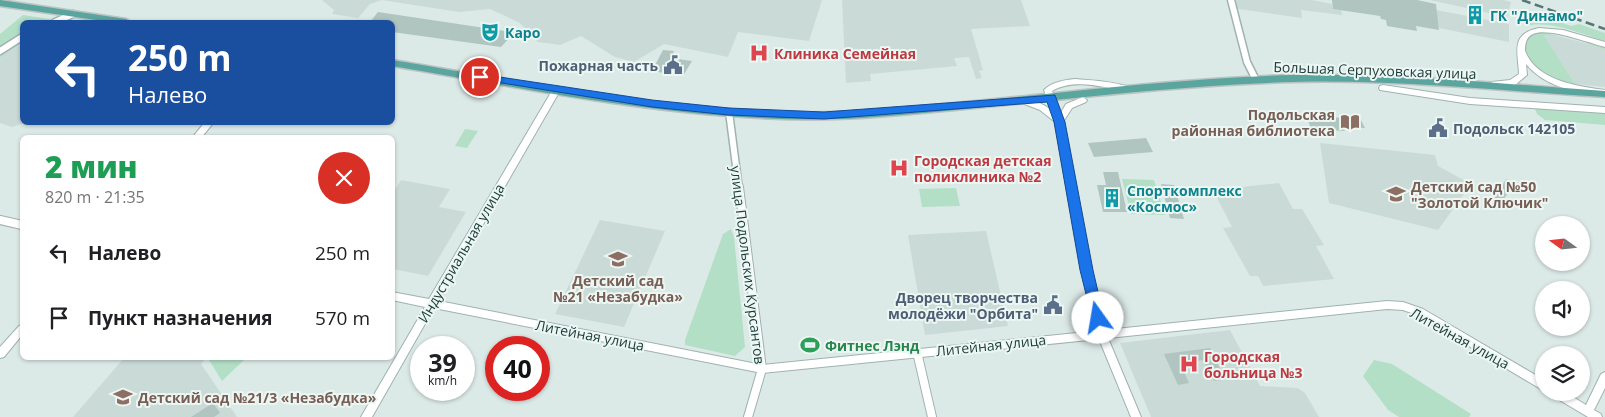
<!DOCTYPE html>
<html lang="ru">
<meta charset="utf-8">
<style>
:root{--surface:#fff;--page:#f2f2f2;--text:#202124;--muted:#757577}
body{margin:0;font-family:"Open Sans",sans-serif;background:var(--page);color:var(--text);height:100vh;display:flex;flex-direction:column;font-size:19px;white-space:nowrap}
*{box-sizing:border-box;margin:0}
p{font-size:16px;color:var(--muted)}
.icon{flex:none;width:28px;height:28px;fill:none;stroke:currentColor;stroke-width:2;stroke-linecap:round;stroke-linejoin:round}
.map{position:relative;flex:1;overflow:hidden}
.drawer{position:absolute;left:20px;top:135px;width:375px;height:225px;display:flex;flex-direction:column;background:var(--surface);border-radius:8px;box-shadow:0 1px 4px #0004}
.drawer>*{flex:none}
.hud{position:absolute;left:20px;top:20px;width:375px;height:105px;border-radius:8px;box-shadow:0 1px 4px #0004;background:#1a4fa0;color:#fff;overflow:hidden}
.needle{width:32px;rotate:285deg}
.buttons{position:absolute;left:1535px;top:216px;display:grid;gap:10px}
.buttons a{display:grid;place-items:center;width:55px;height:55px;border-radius:50%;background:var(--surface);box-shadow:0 1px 4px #0004;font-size:25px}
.speed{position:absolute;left:410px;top:336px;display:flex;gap:10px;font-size:25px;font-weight:700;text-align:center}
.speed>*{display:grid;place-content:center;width:65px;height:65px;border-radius:50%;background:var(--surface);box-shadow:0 1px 4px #0004;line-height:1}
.speed small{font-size:12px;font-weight:400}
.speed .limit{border:8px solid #d22;background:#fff;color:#111}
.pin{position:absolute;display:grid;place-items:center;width:42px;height:42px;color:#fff;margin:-21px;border:2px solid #fff;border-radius:50%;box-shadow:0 1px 5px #0007}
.me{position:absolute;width:55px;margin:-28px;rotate:347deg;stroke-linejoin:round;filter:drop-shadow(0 0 4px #0008)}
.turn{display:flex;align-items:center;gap:18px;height:105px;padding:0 25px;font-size:22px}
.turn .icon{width:65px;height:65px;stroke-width:2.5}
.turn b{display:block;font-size:35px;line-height:42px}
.round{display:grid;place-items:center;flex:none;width:52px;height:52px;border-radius:26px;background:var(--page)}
.headline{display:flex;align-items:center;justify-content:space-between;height:85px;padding:0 25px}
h1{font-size:30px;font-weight:800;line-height:38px;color:#1e9e55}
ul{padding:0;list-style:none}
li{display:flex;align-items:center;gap:15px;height:65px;padding:0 25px}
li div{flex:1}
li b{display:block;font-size:19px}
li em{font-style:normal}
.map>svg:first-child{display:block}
.built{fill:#cadad6}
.green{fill:#b2dfc6}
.building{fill:#b1c5c0}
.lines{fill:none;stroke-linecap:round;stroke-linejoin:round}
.minor-far1-casing{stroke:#9fb2af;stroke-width:9}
.minor-casing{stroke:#9fb2af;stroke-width:10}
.tertiary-casing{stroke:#9fb2af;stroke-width:2}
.primary-casing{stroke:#bbc4c3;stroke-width:3}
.minor-far1{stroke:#fff;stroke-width:6}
.minor{stroke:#fff;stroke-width:8}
.tertiary{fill:#fff;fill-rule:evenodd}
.primary{fill:#5ba59f;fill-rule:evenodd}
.rail{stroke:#567774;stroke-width:2.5;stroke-dasharray:9 4.5;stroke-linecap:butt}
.route{fill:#1a73e8;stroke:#114b97}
.labels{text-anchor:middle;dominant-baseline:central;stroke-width:4;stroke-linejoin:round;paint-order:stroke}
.culture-label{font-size:14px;font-weight:bold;fill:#0d838f;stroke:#ecf7f4;text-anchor:start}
.health-label{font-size:14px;font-weight:bold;fill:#be3a42;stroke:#ecf7f4;text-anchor:start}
.service-label{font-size:14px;font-weight:bold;fill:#4e5e75;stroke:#ecf7f4;text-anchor:end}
.street-label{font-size:14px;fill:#1c3b38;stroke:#ecf7f4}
.education-label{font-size:14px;font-weight:bold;fill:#785e54;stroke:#ecf7f4;text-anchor:start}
.leisure-label{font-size:14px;font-weight:bold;fill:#27864d;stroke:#ecf7f4;text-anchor:start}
</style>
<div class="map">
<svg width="1605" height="417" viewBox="0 0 1605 417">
<rect width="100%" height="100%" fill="#dceae7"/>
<path class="built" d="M322 0H382L370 4 358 18 332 14 334 10Z
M382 0H822L809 41 738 32 728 57 664 44 634 62 615 57 581 36 560 45 538 42 520 23 490 9 459 12Z
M842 0H1021L1030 26 971 29 983 70 979 71 982 78 976 79 969 57 954 58 957 66 870 74 871 81 846 83Z
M1233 0H1312L1332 4 1333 9 1341 10 1342 15 1301 10 1302 18 1239 9H1235Z
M1430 0H1503L1511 2 1507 17Z
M1436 10 1509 24V42L1439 28Z
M1544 35 1562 37 1605 49V87L1575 84Z
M22 42V122L24 123 12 127 0 123V58L17 43Z
M1320 143 1435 155 1438 166 1471 184 1438 230 1329 203Z
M401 180 450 189 439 207 466 212 428 276 393 269V193Z
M1279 183 1293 209H1302L1324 245 1316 246 1334 279 1263 286 1258 276H1250L1223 228 1232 227 1213 190Z
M600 220 665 231 624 327 555 314Z
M986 231 1008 326 925 335 908 235Z
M1230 330 1260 386 1298 388 1305 393 1319 417H1151L1120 343Z
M124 358H206L201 364 237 417H73Z"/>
<path class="green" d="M1524 14 1548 16 1565 24 1571 26 1579 24 1605 33V41C1583 35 1551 20 1527 26Z
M23 15 68 22H22V41L0 58V34Z
M1542 32 1605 48V49L1562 37 1544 35 1575 84C1549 81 1536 74 1524 50L1531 34Z
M1537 107 1605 112V125L1545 120 1537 114 1535 109Z
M465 129 478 131 467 148 455 146Z
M1122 179 1154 180 1165 215 1131 214Z
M956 188 960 206 922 207 919 189Z
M731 229 734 237 745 347 735 356 685 345V340L723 234Z
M211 358H246L222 381 209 360Z
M1374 360 1392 364 1471 414 1469 417H1399L1388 410 1363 376Z"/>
<path class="building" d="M1332 0H1417L1436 4 1439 30 1416 26 1417 31 1387 26 1386 20 1381 19 1380 16 1333 9Z
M378 12 512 32 514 33 501 47 392 32V22H370Z
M663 50 674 51 671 58 692 61 683 76 652 71Z
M1307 117 1360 118 1365 128 1343 127 1345 131 1311 129Z
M1146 138 1153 152 1094 157 1088 143Z
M1103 172H1118L1127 212H1103L1097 185H1106Z
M1506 179 1514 183 1502 202 1494 198Z
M1161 184 1174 185 1184 219 1170 218Z
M1210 348 1225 379 1214 381 1203 360 1180 364 1189 383 1178 385 1164 354Z
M213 403 220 413 214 417H191Z"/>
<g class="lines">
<g class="minor-far1-casing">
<path id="minor-far1" d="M1231 0 1247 62 1256 80
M55 22 73 14
M0 51 22 37
M729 112 739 189"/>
</g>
<g class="minor-casing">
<path id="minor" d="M739 187 762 369 748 417
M0 220 22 225
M917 352 932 417"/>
</g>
<g class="tertiary-casing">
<path id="tertiary" d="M1539 28 1563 30 1605 42V47C1589 43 1548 27 1533 34 1526 37 1525 44 1525 51 1537 81 1577 86 1605 90V96C1576 92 1546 88 1526 64L1527 75 1515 85 1492 86 1491 84 1492 82 1510 80 1519 74C1518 51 1510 34 1539 28Z
M1075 79C1088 80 1123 82 1132 89L1128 92C1105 87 1074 78 1052 91L1060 114 1066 104 1083 97 1087 100 1086 102 1072 108 1063 122 1091 270 1106 330 1387 301 1403 302 1423 309 1544 380V391L1417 315 1403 310 1387 309 1108 338 1141 417H1131L1099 339 762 373 434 308 372 417H361L425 307 392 300V292L429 299 553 89 557 86 561 89 439 301 762 365 1096 331 1081 270 1055 122 1040 110 1022 103 1021 101 1022 99C1031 98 1044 104 1051 110L1044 90C1052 82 1064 80 1075 79Z
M1383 85 1470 98 1605 107V113L1470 104 1380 90 1379 88 1380 86Z
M205 122H214L201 138H192Z
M22 325V335L4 357 0 358V347L19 326Z
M1605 372V388L1594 410 1601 414 1602 417H1588L1551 395 1550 392H1565L1586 405 1601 374Z"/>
</g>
<g class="primary-casing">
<path id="primary" d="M0 0 126 19 131 22H110L0 6Z
M392 60C545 85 708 120 862 111 1005 101 1148 79 1292 75 1396 73 1501 84 1605 91V97C1501 91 1396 79 1292 82 1148 86 1005 108 862 118 708 127 545 92 392 66Z"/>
</g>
<use href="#minor-far1" class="minor-far1"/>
<use href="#minor" class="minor"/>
<use href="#tertiary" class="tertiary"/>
<use href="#primary" class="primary"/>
<path class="rail" d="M1522 0 1605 29"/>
</g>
<path class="route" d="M480 74 652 100 729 108 824 112 1055 95 1065 122 1093 270 1104 318 1098 323 1092 318 1080 270 1054 122 1047 102 824 119 729 115 652 107 477 79 475 77Z"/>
<defs>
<g id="building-bare" transform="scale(1.5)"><path d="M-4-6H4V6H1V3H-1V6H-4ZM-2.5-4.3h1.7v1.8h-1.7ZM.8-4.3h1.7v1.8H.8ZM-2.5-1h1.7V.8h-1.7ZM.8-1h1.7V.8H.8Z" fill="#0f9aa8" stroke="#ecf7f4" stroke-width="2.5" paint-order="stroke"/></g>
<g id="theatre-bare" transform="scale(1.5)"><path d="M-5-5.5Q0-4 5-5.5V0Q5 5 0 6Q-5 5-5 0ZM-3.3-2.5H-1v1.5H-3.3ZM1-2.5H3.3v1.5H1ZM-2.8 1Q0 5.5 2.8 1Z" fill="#0f9aa8" stroke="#ecf7f4" stroke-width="2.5" paint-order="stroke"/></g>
<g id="hospital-bare" transform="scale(1.5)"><path d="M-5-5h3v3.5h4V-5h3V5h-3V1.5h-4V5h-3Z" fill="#e0444e" stroke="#ecf7f4" stroke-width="2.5" paint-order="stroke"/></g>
<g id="civic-bare" transform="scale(1.5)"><path d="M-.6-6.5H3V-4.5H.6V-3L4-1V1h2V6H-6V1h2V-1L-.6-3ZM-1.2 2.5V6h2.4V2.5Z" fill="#5c6f8a" stroke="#ecf7f4" stroke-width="2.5" paint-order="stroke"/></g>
<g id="library-bare" transform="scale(1.5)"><path d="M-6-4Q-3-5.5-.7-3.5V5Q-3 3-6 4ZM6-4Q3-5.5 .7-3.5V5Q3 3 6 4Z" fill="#8d6e63" stroke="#ecf7f4" stroke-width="2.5" paint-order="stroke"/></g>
<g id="school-bare" transform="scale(1.5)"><path d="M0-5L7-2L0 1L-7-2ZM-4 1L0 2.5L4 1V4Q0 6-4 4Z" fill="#8d6e63" stroke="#ecf7f4" stroke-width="2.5" paint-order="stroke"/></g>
<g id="stadium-bare" transform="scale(1.5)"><path d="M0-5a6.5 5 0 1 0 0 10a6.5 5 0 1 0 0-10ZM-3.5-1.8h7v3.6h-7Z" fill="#2e9e5b" stroke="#ecf7f4" stroke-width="2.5" paint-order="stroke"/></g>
</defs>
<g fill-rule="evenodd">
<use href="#building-bare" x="1475" y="15"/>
<use href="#theatre-bare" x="490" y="32"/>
<use href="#hospital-bare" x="759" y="53"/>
<use href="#civic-bare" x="673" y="65"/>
<use href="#library-bare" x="1350" y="122"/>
<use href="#civic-bare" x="1438" y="128"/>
<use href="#hospital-bare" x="899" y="168"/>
<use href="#school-bare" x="1396" y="194"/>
<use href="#building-bare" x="1112" y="198"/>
<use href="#school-bare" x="618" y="259"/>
<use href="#civic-bare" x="1053" y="305"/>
<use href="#stadium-bare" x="810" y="345"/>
<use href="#hospital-bare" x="1189" y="364"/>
<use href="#school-bare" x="123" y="397"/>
</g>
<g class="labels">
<g class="culture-label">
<text x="1490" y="15">ГК "Динамо"</text>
<text x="505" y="32">Каро</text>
<text x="1127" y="190">Спорткомплекс<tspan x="1127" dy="16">«Космос»</tspan></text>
</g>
<g class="health-label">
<text x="774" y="53">Клиника Семейная</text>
<text x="914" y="160">Городская детская<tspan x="914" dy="16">поликлиника №2</tspan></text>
<text x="1204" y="356">Городская<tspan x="1204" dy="16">больница №3</tspan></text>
</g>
<g class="service-label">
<text x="658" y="65">Пожарная часть</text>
<text x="1453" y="128" text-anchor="start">Подольск 142105</text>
<text x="1038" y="297">Дворец творчества<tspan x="1038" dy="16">молодёжи "Орбита"</tspan></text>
</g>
<g class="street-label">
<text transform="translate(1375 70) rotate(2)">Большая Серпуховская улица</text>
<text transform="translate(461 253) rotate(-60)">Индустриальная улица</text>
<text transform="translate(748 265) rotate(83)">улица Подольских Курсантов</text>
<text transform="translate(590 335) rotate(11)">Литейная улица</text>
<text transform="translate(1460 338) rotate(29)">Литейная улица</text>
<text transform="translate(991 345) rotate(-6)">Литейная улица</text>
</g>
<g class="education-label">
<text x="1335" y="114" text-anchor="end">Подольская<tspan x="1335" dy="16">районная библиотека</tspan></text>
<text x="1411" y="186">Детский сад №50<tspan x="1411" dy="16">"Золотой Ключик"</tspan></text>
<text x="618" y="280" text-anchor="middle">Детский сад<tspan x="618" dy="16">№21 «Незабудка»</tspan></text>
<text x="138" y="397">Детский сад №21/3 «Незабудка»</text>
</g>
<g class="leisure-label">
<text x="825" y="345">Фитнес Лэнд</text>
</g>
</g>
</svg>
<div class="buttons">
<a><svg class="needle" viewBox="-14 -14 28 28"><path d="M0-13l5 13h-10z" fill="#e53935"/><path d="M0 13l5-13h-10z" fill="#757577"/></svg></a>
<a><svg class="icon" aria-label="sound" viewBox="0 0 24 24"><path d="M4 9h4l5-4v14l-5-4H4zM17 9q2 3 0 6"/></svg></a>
<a><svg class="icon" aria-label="layers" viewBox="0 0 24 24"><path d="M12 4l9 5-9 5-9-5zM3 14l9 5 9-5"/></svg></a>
</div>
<div class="speed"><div>39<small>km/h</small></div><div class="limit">40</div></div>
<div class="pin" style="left:480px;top:77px;background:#d93025"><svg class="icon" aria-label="arrive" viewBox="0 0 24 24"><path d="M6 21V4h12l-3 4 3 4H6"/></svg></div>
<svg class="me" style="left:1098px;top:318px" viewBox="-20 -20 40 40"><circle r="19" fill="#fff"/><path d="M0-13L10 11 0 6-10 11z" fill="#1a73e8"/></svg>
<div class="hud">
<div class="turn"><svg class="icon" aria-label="left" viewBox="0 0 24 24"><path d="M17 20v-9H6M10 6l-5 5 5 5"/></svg><div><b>250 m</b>Налево</div></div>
</div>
<section class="drawer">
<div class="headline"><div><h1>2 мин</h1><p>820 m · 21:35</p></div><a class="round" style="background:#d93025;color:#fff"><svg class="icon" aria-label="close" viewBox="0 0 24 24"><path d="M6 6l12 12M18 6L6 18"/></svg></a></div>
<ul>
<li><svg class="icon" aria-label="left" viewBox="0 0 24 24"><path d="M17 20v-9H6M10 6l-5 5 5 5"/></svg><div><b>Налево</b></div><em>250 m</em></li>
<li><svg class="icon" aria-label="arrive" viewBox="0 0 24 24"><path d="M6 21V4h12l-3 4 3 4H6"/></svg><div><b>Пункт назначения</b></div><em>570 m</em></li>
</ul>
</section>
</div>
